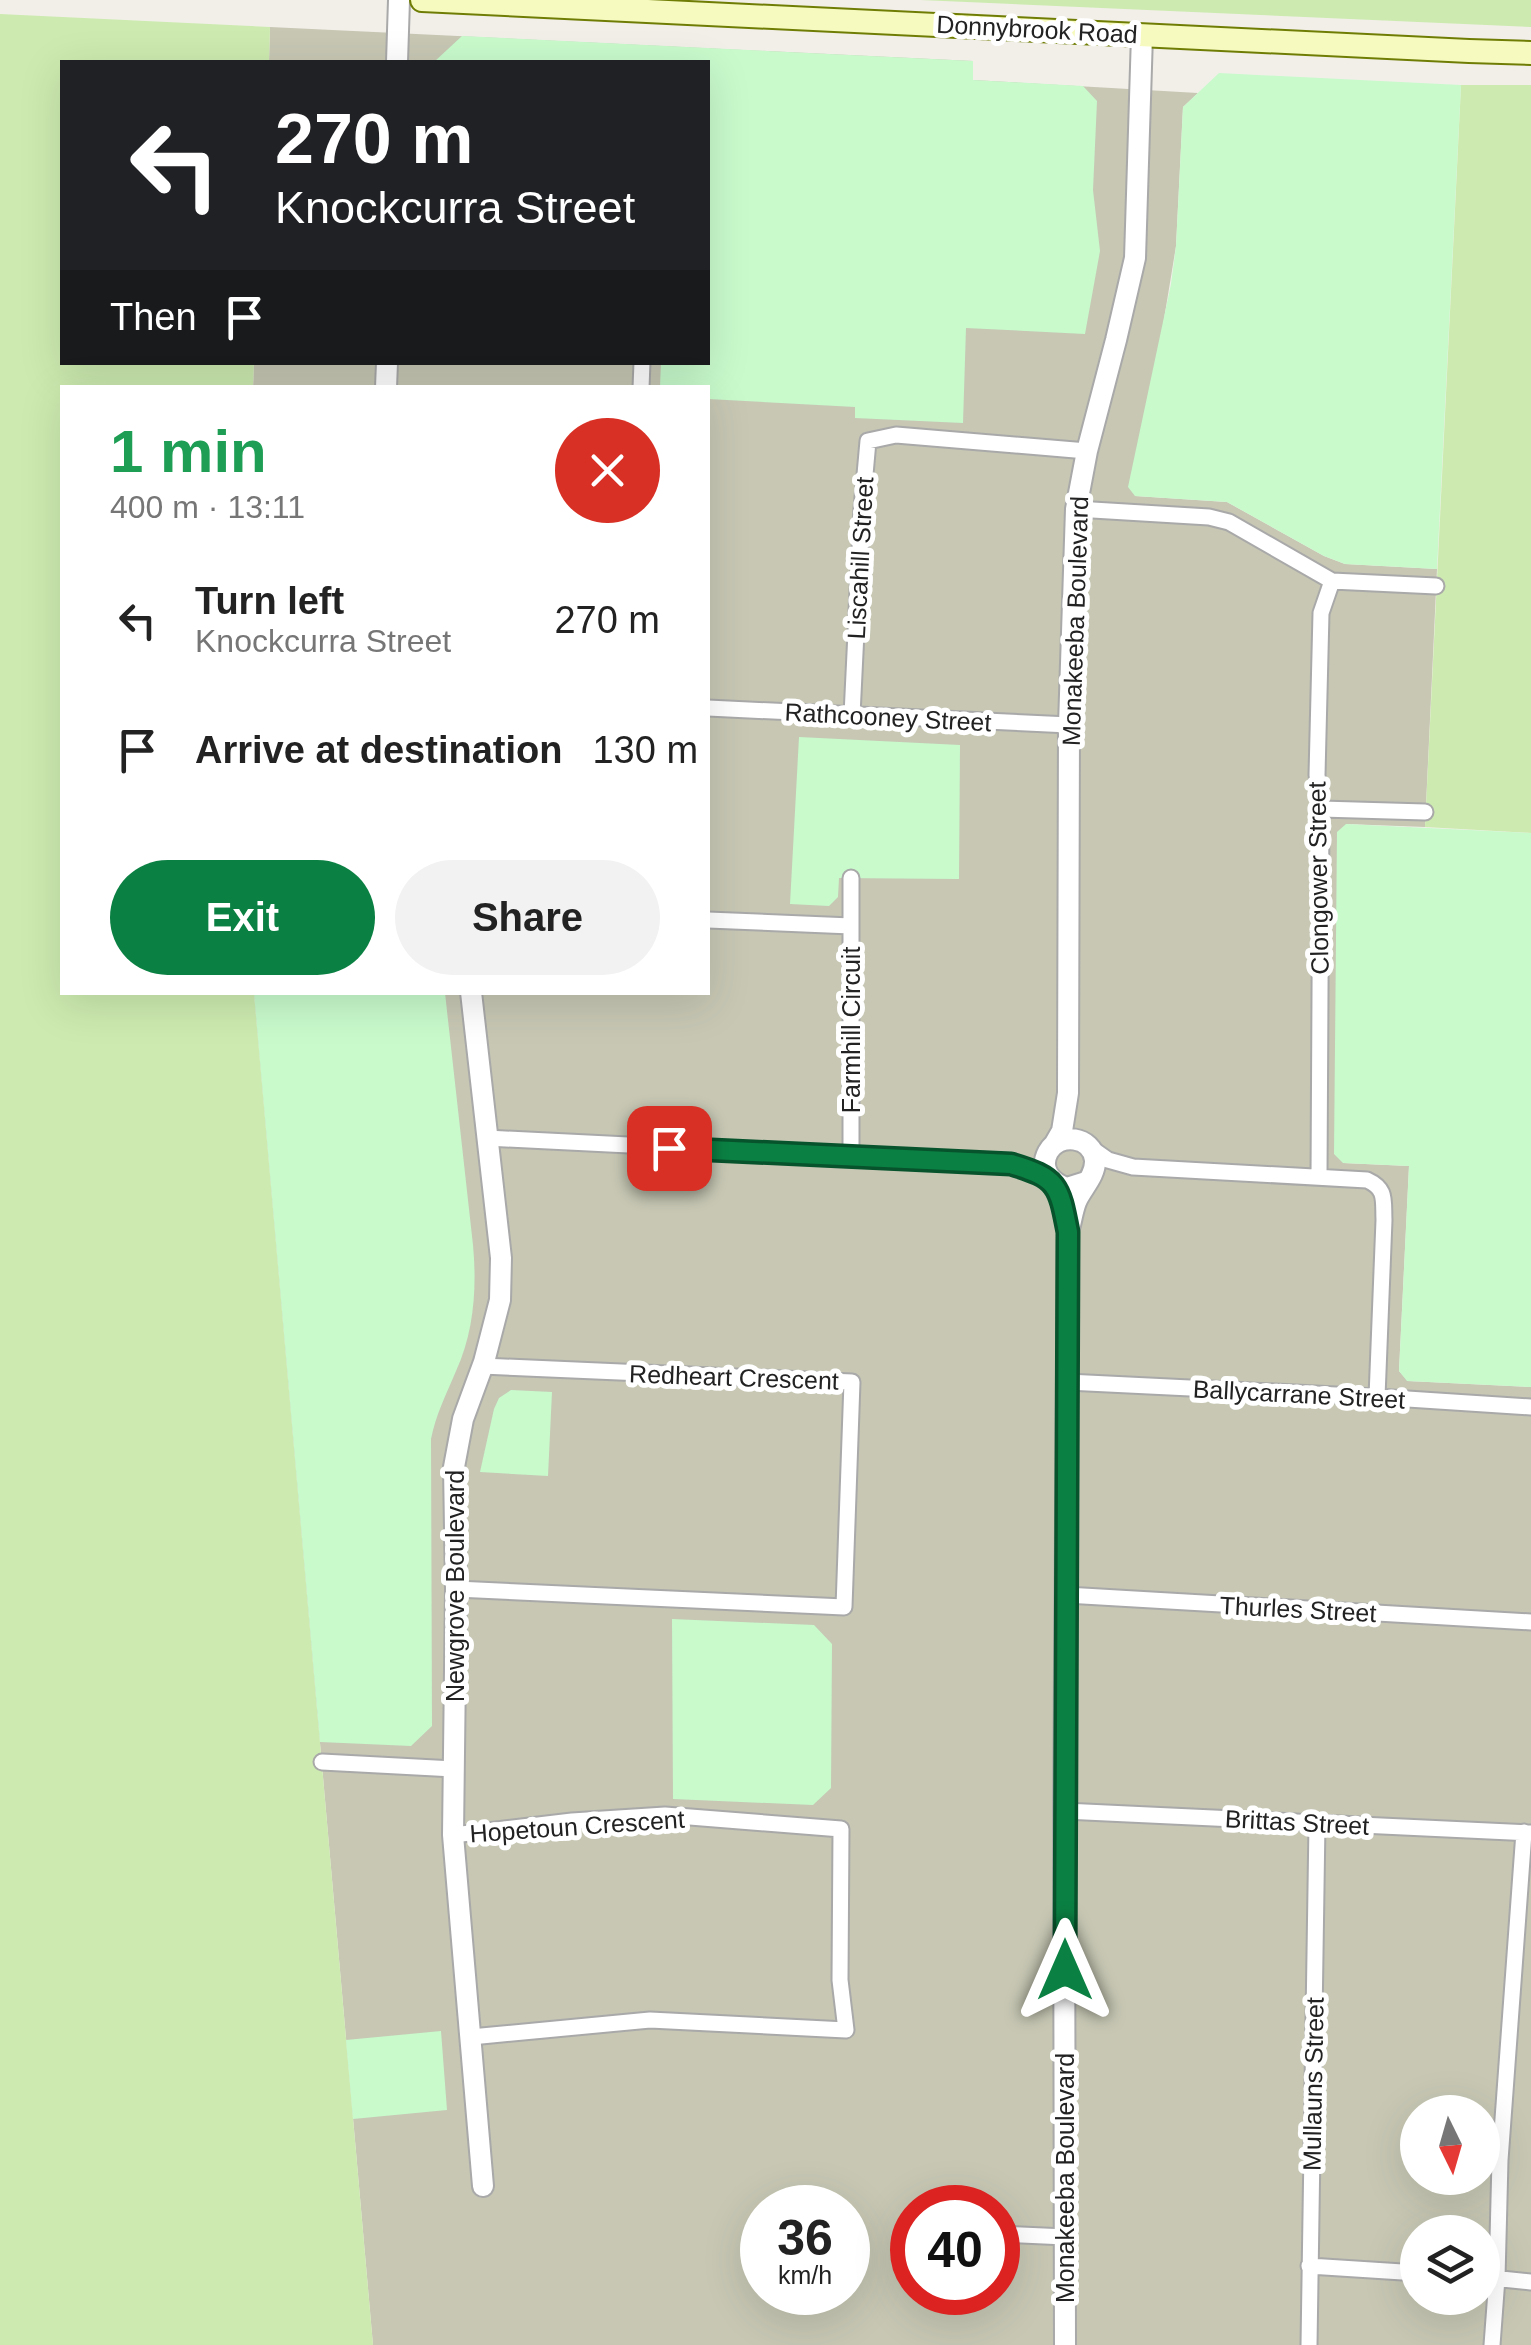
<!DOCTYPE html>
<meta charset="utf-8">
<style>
:root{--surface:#fff;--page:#f2f2f2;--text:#222;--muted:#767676;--accent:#0b8043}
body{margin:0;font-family:Helvetica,sans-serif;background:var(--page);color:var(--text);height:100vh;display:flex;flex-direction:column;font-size:38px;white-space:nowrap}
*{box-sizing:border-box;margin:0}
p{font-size:32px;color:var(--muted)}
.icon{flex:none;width:55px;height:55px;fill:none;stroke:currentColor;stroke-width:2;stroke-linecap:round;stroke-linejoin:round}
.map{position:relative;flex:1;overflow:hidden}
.details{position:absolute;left:60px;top:385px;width:650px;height:610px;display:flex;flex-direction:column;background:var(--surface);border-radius:0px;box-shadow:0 10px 40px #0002}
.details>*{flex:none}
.guide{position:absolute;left:60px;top:60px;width:650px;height:305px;border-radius:0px;box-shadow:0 10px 40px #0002;background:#202124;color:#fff;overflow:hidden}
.needle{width:65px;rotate:175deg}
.tools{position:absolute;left:1400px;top:2095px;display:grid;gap:20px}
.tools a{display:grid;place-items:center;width:100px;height:100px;border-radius:50%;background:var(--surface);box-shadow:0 10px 40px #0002;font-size:50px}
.speed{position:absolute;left:740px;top:2185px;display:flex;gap:20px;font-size:50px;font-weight:700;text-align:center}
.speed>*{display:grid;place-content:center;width:130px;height:130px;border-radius:50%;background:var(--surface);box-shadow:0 10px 40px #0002;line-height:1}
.speed small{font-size:25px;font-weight:400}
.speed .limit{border:15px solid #d22;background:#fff;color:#111}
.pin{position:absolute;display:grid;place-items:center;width:85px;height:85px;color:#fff;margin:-42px;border-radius:20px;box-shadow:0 5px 15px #0006}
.me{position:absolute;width:110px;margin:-55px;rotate:0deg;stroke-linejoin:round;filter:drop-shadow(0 0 8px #0008)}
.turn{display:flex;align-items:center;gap:35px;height:210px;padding:0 50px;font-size:45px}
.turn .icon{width:130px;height:130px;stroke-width:2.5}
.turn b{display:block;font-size:70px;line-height:85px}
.then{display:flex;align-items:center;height:95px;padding:0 50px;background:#0003;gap:20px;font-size:38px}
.round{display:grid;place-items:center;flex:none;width:105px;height:105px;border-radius:52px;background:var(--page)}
.head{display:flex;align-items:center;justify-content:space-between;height:170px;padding:0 50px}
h1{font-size:60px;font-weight:600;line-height:75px;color:#1e9e55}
.primary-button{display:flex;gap:20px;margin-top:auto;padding:20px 50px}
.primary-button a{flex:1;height:115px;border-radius:60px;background:var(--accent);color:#fff;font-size:40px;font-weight:600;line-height:115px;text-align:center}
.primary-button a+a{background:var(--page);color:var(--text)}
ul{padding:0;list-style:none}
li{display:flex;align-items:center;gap:30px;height:130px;padding:0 50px}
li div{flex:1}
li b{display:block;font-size:38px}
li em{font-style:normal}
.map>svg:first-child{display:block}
.construction{fill:#c7c7b4;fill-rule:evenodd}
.grass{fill:#cdebb0}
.park{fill:#c8facc}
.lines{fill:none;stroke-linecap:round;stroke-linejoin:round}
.minor-casing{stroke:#a9a9a9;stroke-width:19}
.tertiary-casing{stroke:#a9a9a9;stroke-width:24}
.secondary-casing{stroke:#707d05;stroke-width:26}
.minor{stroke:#fff;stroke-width:15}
.tertiary{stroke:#fff;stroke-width:20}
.secondary{stroke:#f7fabf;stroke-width:22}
.route-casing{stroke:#07532c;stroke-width:25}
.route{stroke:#0b8043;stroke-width:18}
.labels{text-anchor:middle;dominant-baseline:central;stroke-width:10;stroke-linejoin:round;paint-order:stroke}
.street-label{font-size:25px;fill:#222;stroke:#fff}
</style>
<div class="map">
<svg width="1531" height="2345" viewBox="0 0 1531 2345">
<rect width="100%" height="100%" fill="#f2efe9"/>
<path class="construction" d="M270 27 973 61V80L1198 93 1183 107 1176 246 1135 496 1227 502 1324 556 1345 564 1437 569 1425 827 1346 824 1343 1163 1409 1166 1399 1371 1408 1381 1531 1387V2345H373L254 993 708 992V388H253L254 363 708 362V62H269ZM1418 2112H1482V2178H1418ZM762 2208H848V2292H762ZM912 2208H998V2292H912ZM1418 2232H1482V2298H1418Z"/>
<path class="grass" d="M920 0H1531V27Z
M0 14 270 27 269 62H62V362L254 363 253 387 62 388V992L254 993 373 2345H0Z
M1461 85H1531V833L1425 827Z"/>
<path class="park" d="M462 36 973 61V80L1083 86 1097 101 1093 190 1100 251 1085 334 966 328 963 423 855 418V407L708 399V388L660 387 661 363 708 362V62H434Z
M1219 73 1461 85 1437 569 1345 564 1324 556 1227 502 1135 496 1128 487 1171 284 1176 246 1183 107Z
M799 737 960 745 959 879 839 878 838 897 829 906 790 904Z
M1346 824 1531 833V1387L1407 1381 1399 1371 1409 1166 1343 1163 1334 1154 1337 832Z
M254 993H445L473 1245C477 1287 474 1332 456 1371 446 1395 436 1414 431 1439L432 1726 411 1746 320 1742Z
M511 1390 552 1392 548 1476 480 1472 494 1409 499 1398Z
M672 1619 814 1625 832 1644 831 1788 813 1805 673 1799Z
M441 2031 447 2110 353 2119 346 2040Z"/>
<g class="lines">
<g class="minor-casing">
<path id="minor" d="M641 388 642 362
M1076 509 1209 517 1229 522 1332 581 1436 586
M708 708 1069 725
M852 715 862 508 868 441 896 435 1087 451
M1321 809 1425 812
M708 920 851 926V1157
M851 926V878
M487 1138 1011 1164 1032 1171 1053 1182
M1088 1146 1108 1160 1133 1167 1367 1180C1387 1189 1383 1200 1384 1220L1377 1397
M1319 1177 1321 809 1317 775 1321 613 1332 581
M1067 1382 1377 1397 1531 1407
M456 1589 844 1607 852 1382 482 1366
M1066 1595 1531 1622
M322 1762 454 1769
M1064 1811 1531 1833
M453 1835 572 1821 665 1815 841 1829 840 1980 846 2030 650 2020 471 2037
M998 2234 1066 2237
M1309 2266 1418 2273
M1482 2277 1531 2282
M1309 2345 1317 1823
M1492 2345 1497 2278 1500 2160 1524 1832"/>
</g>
<g class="tertiary-casing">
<path id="tertiary" d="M397 62 399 0
M386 388 387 362
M471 992 501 1258 500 1300 484 1362 463 1419 454 1467 456 1589 453 1835 483 2186
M1054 1145 1062 1131 1068 1093 1069 725 1076 509 1087 451 1116 340 1135 258 1142 35
M1054 1182 1062 1200 1068 1232 1064 1811 1065 2345
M1070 1225C1072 1217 1073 1210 1076 1202 1081 1189 1096 1176 1095 1160 1092 1136 1059 1132 1048 1152 1039 1169 1051 1183 1067 1188L1086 1182"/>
</g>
<g class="secondary-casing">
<path id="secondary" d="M422 0 1469 51 1531 53"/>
</g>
<use href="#minor" class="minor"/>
<use href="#tertiary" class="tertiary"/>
<use href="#secondary" class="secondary"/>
</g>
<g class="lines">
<g class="route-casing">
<path id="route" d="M669 1148 1011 1164C1058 1178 1059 1185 1068 1232L1065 1970"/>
</g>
<use href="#route" class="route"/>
</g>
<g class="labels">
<g class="street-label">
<text transform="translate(1037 29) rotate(3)">Donnybrook Road</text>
<text transform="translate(860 558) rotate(-87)">Liscahill Street</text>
<text transform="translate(1075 621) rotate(-88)">Monakeeba Boulevard</text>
<text transform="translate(888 717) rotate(3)">Rathcooney Street</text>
<text transform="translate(1318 878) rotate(-91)">Clongower Street</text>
<text transform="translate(851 1030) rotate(-90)">Farmhill Circuit</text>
<text transform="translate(734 1377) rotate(2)">Redheart Crescent</text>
<text transform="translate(1299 1394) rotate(3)">Ballycarrane Street</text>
<text transform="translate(455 1586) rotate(-90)">Newgrove Boulevard</text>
<text transform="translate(1298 1609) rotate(3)">Thurles Street</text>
<text transform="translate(1297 1822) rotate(3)">Brittas Street</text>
<text transform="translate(577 1826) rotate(-4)">Hopetoun Crescent</text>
<text transform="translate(1313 2084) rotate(-89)">Mullauns Street</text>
<text transform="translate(1065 2178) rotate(-90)">Monakeeba Boulevard</text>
</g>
</g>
</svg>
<div class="tools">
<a><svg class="needle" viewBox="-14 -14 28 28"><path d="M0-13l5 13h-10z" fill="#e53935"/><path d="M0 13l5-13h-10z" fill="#767676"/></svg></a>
<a><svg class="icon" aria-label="layers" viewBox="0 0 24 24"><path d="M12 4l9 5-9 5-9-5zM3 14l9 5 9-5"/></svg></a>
</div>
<div class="speed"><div>36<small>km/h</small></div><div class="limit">40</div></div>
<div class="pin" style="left:669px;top:1148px;background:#d93025"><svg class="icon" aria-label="arrive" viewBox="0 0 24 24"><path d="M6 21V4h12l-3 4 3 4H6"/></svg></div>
<svg class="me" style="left:1065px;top:1970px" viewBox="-20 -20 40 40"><path d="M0-17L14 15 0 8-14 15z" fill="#0b8043" stroke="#fff" stroke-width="4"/></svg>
<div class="guide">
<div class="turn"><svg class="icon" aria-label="left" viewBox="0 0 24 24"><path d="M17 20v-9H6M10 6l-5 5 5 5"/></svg><div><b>270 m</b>Knockcurra Street</div></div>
<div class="then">Then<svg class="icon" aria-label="arrive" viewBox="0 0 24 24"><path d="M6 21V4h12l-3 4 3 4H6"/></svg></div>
</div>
<section class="details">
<div class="head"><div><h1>1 min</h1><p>400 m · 13:11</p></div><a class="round" style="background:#d93025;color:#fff"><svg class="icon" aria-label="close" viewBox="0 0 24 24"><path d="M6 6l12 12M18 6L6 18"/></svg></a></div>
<ul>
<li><svg class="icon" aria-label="left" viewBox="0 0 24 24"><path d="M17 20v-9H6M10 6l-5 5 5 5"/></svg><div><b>Turn left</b><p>Knockcurra Street</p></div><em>270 m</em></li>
<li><svg class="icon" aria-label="arrive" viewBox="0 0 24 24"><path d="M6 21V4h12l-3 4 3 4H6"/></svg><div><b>Arrive at destination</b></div><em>130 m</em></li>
</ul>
<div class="primary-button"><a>Exit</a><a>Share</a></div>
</section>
</div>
